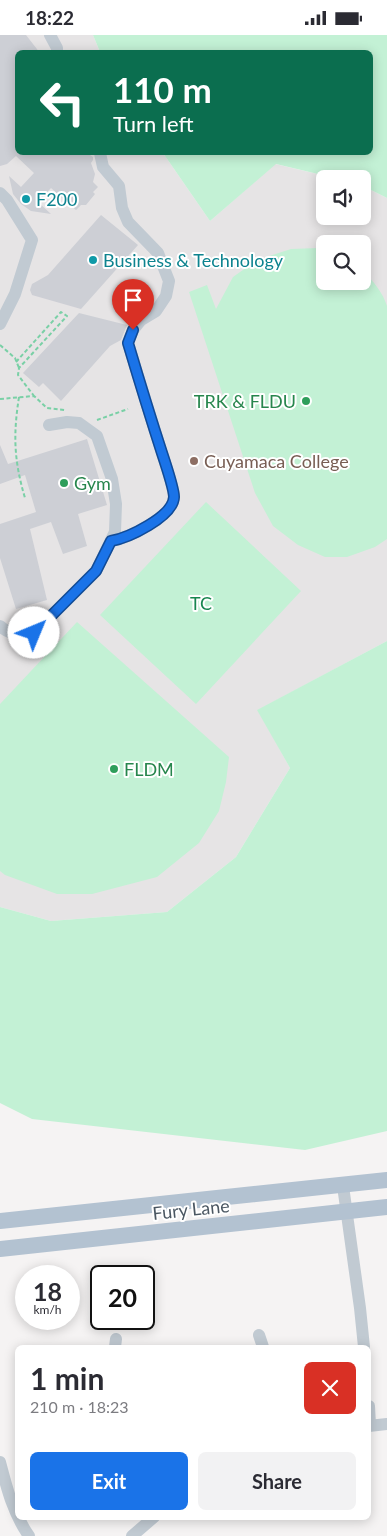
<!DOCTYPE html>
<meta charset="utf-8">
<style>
:root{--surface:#fff;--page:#f2f2f3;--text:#2b2b33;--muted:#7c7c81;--accent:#1a73e8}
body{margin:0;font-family:Lato,sans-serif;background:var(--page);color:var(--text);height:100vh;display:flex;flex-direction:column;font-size:19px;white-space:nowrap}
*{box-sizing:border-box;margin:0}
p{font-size:16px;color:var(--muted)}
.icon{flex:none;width:28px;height:28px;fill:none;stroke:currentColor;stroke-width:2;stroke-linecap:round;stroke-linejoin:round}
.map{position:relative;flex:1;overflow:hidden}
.drawer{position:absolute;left:15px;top:1310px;width:356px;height:175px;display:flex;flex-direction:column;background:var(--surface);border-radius:8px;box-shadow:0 2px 12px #0003}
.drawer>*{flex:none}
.top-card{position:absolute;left:15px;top:15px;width:358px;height:105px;border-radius:8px;box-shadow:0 2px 12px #0003;background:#0b6e4f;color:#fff;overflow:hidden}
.buttons{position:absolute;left:316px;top:135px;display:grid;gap:10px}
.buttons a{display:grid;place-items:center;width:55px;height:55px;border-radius:8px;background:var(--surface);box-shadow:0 2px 12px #0003;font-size:25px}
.speed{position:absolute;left:15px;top:1230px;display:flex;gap:10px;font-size:25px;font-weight:700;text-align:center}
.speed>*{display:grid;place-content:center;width:65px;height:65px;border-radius:50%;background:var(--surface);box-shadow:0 2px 12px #0003;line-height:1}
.speed small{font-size:12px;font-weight:400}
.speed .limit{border:2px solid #111;border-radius:8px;background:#fff;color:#111}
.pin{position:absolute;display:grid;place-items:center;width:42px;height:42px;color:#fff;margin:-51px -21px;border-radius:50% 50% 50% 0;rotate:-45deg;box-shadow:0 0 5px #0007}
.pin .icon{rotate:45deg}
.me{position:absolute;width:55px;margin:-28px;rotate:45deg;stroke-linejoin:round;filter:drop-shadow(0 0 4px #0008)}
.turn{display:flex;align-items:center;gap:18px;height:105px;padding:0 15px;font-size:22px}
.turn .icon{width:65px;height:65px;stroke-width:2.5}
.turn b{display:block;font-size:35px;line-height:42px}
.round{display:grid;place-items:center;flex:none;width:52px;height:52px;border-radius:8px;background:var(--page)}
.summary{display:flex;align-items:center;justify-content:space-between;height:85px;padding:0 15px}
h1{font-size:30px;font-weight:700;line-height:38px}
.button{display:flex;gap:10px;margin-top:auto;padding:10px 15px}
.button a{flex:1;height:58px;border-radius:8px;background:var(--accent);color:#fff;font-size:20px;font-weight:700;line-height:58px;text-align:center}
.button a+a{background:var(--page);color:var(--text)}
.status{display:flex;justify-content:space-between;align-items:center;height:35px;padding:0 25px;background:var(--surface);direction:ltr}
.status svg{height:14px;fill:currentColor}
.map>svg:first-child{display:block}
.education{fill:#e6e4e5;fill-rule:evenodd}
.green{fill:#c3f1d5}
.building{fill:#cdcfd5}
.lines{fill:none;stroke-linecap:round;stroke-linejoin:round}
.path{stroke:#7ad0a6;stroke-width:2;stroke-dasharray:4 2.5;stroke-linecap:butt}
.minor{stroke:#c1cad2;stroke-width:12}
.major{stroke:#b3c2d1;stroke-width:16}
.route-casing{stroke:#114b97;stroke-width:12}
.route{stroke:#1a73e8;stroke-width:9}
.culture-dot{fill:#0f9aa8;stroke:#fff;stroke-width:2}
.leisure-dot{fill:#2e9e5b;stroke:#fff;stroke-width:2}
.education-dot{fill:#8d6e63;stroke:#fff;stroke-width:2}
.labels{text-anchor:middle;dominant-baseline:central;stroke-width:4;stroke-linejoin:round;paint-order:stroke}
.culture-label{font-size:18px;fill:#0d838f;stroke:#fff;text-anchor:start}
.leisure-label{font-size:18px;fill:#27864d;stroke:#fff;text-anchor:start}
.education-label{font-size:18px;fill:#785e54;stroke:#fff;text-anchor:start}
.park-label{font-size:18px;fill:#17864f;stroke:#fff}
.street-label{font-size:18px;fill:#4a5661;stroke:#fff}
</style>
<div class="status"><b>18:22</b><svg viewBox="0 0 49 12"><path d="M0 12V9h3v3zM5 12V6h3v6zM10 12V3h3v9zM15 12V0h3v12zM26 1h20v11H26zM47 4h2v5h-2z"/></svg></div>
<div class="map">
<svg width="387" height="1501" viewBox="0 0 387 1501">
<rect width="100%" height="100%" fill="#f5f3f3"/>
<path class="education" d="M0 0H93L100 17 18 18V118H163L210 186 275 129 339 144H325V181H362L363 151 387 163V606L258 675 290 733 236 822 167 877 51 886 0 872ZM325 209H362V246H325Z"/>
<path class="green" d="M93 0H387V163L363 151 362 144H339L276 129 210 186 163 118H370V18L100 17Z
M318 213 325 216V246H362L363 237C373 245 383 258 387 271V504L375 512 347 522H325L298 510 273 491 255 458 189 257 207 250 216 274 233 242 257 225 291 214Z
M206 467 301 556 196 669 100 580Z
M77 587 229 722 226 747 219 776 199 808 157 842 92 859H57L5 840 0 836V669Z
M387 606V1096L305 1115 32 1084 0 1068V872L51 886 167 877 236 822 290 733 257 675Z"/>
<path class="building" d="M0 0H26L40 18H18V118H87L93 122V125L91 128 95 139 93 147 98 152 93 157 95 159 86 170H81L76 175 51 153 38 167 51 179 31 176 21 169 13 159 9 141 21 152 34 138 16 121 7 129 0 131Z
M101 180 138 210 81 274 32 260 30 255 32 249 48 240Z
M79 278 127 290 121 305 110 311 61 366 43 348 39 352 23 338Z
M87 404 107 470 78 479 87 511 63 519 51 487 30 494 47 565 16 574 0 523V489L36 477 25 440 0 449V410L8 429Z"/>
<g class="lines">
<path class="path" d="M0 310 15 323 19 333
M16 327 61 277 67 281 19 333 18 340 34 361
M19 362C13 400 14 426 25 463
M0 364 34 361 47 373 65 375
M97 385 128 374"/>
<path class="minor" d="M50 0 57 13V18
M100 118 103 132 119 151 122 173 128 187 158 218 169 246 166 261 156 276 141 285 133 295 128 308C139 344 150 381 162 418 165 428 174 453 174 462 173 482 128 503 111 506
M0 158 7 165 32 205 15 259 0 289
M0 591C10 600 21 600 34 598L96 536 115 497 116 469 112 444 97 401 79 388 67 387 49 390
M343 1151 360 1273 364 1312
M259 1300 263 1312
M115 1312 116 1304
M369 1371 370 1390
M369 1391 387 1389
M0 1427C7 1454 13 1478 29 1501
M132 1501 154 1482"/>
<path class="major" d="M0 1186 387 1145
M0 1214 387 1172"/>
</g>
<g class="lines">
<g class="route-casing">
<path id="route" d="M34 598 96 536 111 506C128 503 173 482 174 462 174 454 165 427 162 418 150 381 139 345 128 308L133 295"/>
</g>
<use href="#route" class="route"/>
</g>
<g class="culture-dot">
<circle cx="26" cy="164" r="5"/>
<circle cx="93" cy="225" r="5"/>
</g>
<g class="leisure-dot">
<circle cx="306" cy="366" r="5"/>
<circle cx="64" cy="448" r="5"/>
<circle cx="114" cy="734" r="5"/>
</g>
<circle class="education-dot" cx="194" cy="426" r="5"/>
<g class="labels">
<g class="culture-label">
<text x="36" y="164">F200</text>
<text x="103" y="225">Business &amp; Technology</text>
</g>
<g class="leisure-label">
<text x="296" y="366" text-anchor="end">TRK &amp; FLDU</text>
<text x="74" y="448">Gym</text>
<text x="124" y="734">FLDM</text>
</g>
<g class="education-label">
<text x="204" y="426">Cuyamaca College</text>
</g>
<g class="park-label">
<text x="201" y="568">TC</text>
</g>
<g class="street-label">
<text transform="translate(191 1174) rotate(-6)">Fury Lane</text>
</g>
</g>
</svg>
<div class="buttons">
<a><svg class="icon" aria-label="sound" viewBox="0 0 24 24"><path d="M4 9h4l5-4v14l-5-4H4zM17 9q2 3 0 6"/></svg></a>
<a><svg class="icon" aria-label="search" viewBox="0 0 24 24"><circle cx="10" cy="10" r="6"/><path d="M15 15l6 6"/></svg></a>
</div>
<div class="speed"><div>18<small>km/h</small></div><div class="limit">20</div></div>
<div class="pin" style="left:133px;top:295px;background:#d93025"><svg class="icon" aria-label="arrive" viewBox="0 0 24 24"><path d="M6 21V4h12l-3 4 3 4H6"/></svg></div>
<svg class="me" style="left:34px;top:598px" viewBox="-20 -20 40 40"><circle r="19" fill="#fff"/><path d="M0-13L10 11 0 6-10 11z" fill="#1a73e8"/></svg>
<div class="top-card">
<div class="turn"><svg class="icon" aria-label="left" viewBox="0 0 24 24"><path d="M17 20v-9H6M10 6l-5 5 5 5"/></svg><div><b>110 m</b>Turn left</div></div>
</div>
<section class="drawer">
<div class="summary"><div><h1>1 min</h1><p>210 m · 18:23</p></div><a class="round" style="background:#d93025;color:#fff"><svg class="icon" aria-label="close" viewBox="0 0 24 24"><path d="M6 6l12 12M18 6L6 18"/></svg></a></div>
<div class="button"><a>Exit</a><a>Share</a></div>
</section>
</div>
